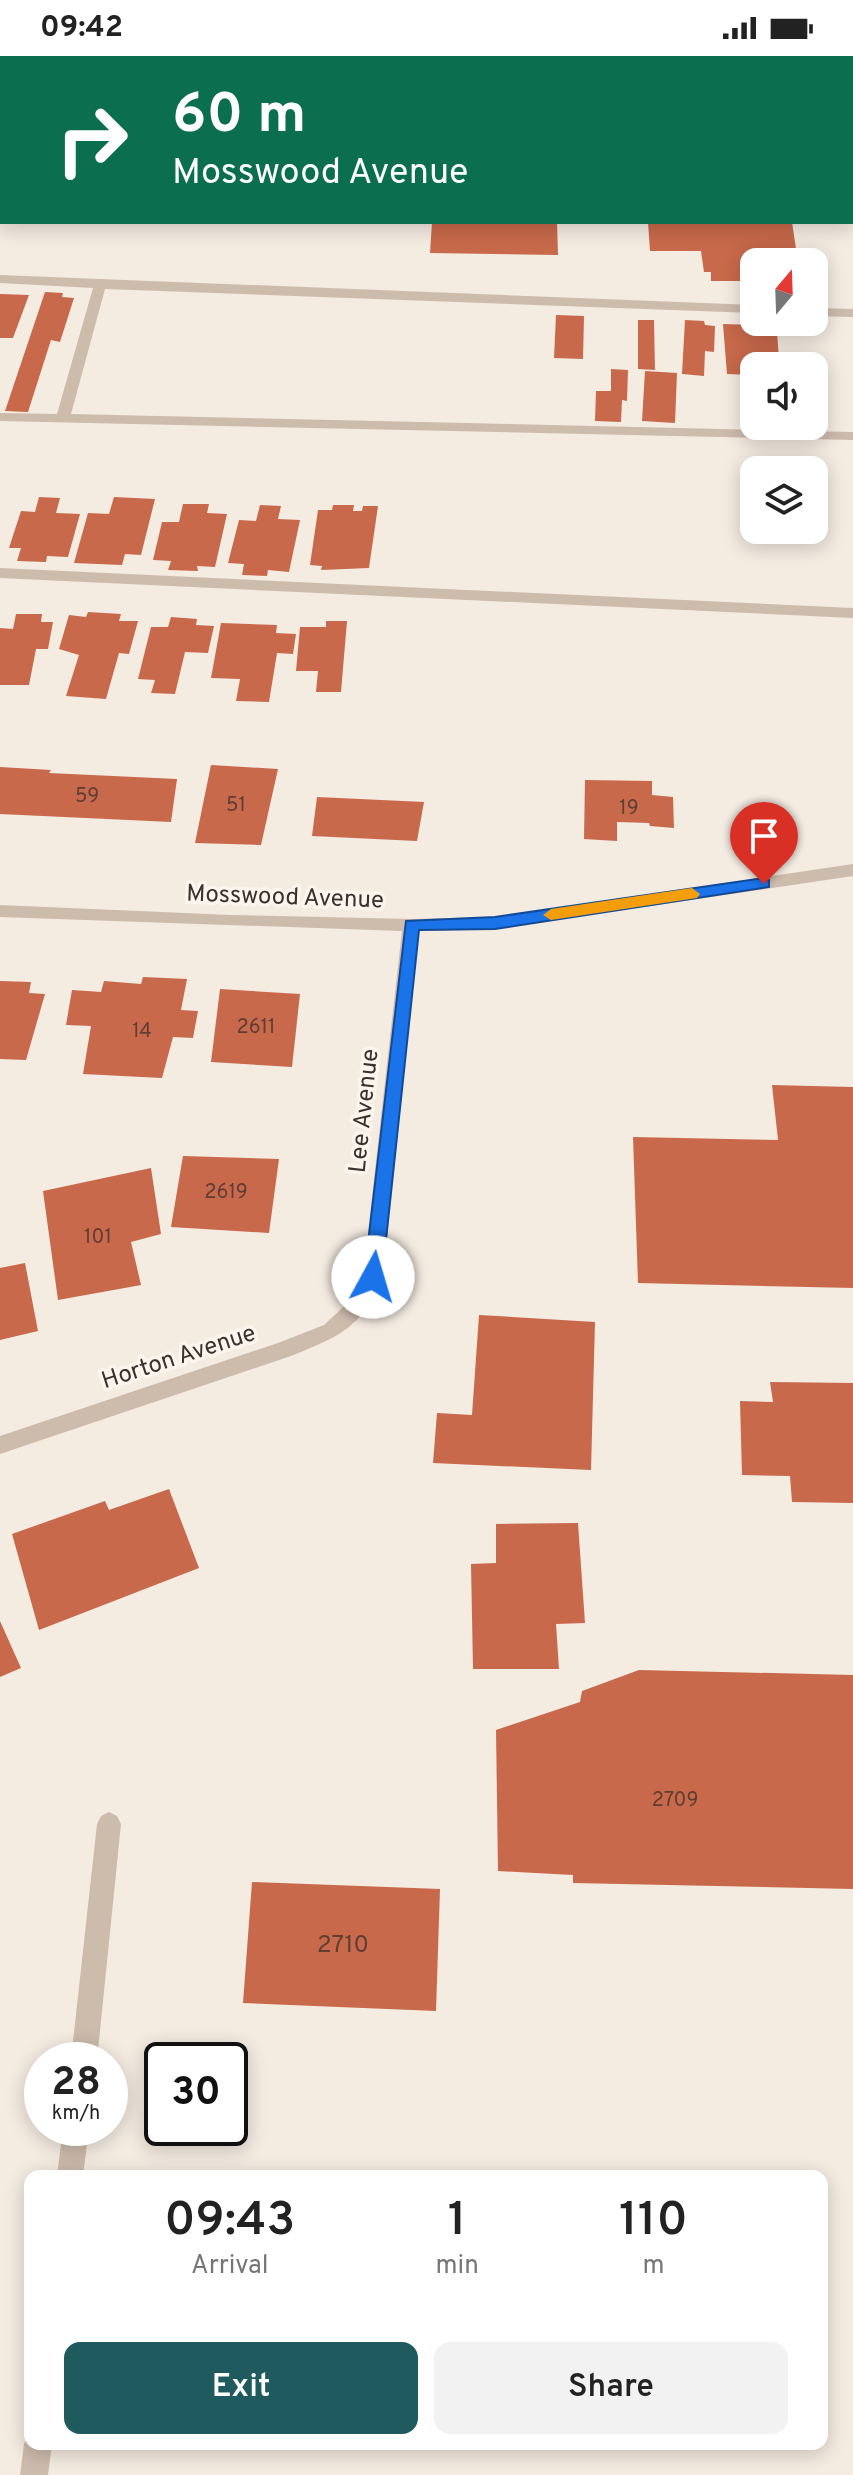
<!DOCTYPE html>
<style>
:root{--surface:#fff;--page:#f2f2f2;--text:#222;--muted:#767676;--accent:#1f5a5e}
body{margin:0;font-family:Overpass,sans-serif;background:var(--page);color:var(--text);height:100vh;display:flex;flex-direction:column;font-size:30px;white-space:nowrap}
*{box-sizing:border-box;margin:0}
p{font-size:26px;color:var(--muted)}
.icon{flex:none;width:44px;height:44px;fill:none;stroke:currentColor;stroke-width:2;stroke-linecap:round;stroke-linejoin:round}
.map{position:relative;flex:1;overflow:hidden}
.panel{position:absolute;left:24px;top:2114px;width:804px;height:280px;display:flex;flex-direction:column;background:var(--surface);border-radius:16px;box-shadow:0 4px 20px #0003}
.panel>*{flex:none}
.top-card{position:absolute;left:0px;top:0px;width:854px;height:168px;box-shadow:0 4px 20px #0003;background:#0b6e4f;color:#fff;overflow:hidden}
.needle{width:52px;rotate:19deg}
.buttons{position:absolute;left:740px;top:192px;display:grid;gap:16px}
.buttons a{display:grid;place-items:center;width:88px;height:88px;border-radius:16px;background:var(--surface);box-shadow:0 4px 20px #0003;font-size:40px}
.speed{position:absolute;left:24px;top:1986px;display:flex;gap:16px;font-size:40px;font-weight:700;text-align:center}
.speed>*{display:grid;place-content:center;width:104px;height:104px;border-radius:50%;background:var(--surface);box-shadow:0 4px 20px #0003;line-height:1}
.speed small{font-size:20px;font-weight:400}
.speed .limit{border:4px solid #111;border-radius:12px;background:#fff;color:#111}
.pin{position:absolute;display:grid;place-items:center;width:68px;height:68px;color:#fff;margin:-82px -34px;border-radius:50% 50% 50% 0;rotate:-45deg;box-shadow:0 0 8px #0007}
.pin .icon{rotate:45deg}
.me{position:absolute;width:88px;margin:-44px;rotate:6deg;stroke-linejoin:round;filter:drop-shadow(0 0 6px #0008)}
.turn{display:flex;align-items:center;gap:28px;height:168px;padding:0 40px;font-size:36px}
.turn .icon{width:104px;height:104px;stroke-width:2.5}
.turn b{display:block;font-size:56px;line-height:68px}
.eta{display:flex;justify-content:space-evenly;align-items:center;height:136px;text-align:center}
.eta b{font-size:48px;font-weight:600;line-height:56px}
.button{display:flex;gap:16px;margin-top:auto;padding:16px 40px}
.button a{flex:1;height:92px;border-radius:16px;background:var(--accent);color:#fff;font-size:32px;font-weight:600;line-height:92px;text-align:center}
.button a+a{background:var(--page);color:var(--text)}
.status{display:flex;justify-content:space-between;align-items:center;height:56px;padding:0 40px;background:var(--surface);direction:ltr}
.status svg{height:22px;fill:currentColor}
.map>svg:first-child{display:block}
.building{fill:#c8694b}
.lines{fill:none;stroke-linecap:round;stroke-linejoin:round}
.service{fill:#cdbbac;fill-rule:evenodd}
.minor{fill:#cdbbac;fill-rule:evenodd}
.route{fill:#1a73e8;stroke:#114b97;stroke-width:2}
.slow{fill:#f59e0b}
.labels{text-anchor:middle;dominant-baseline:central;stroke-width:7;stroke-linejoin:round;paint-order:stroke}
.number-label{font-size:20px;fill:#5e3e33}
.street-label{font-size:24px;fill:#3b302b;stroke:#fbf5ee}
.near-number-label{font-size:24px;fill:#5e3e33}
</style>
<div class="status"><b>09:42</b><svg viewBox="0 0 49 12"><path d="M0 12V9h3v3zM5 12V6h3v6zM10 12V3h3v9zM15 12V0h3v12zM26 1h20v11H26zM47 4h2v5h-2z"/></svg></div>
<div class="map">
<svg width="853" height="2419" viewBox="0 0 853 2419">
<rect width="100%" height="100%" fill="#f4ebe1"/>
<path class="building" d="M432 166H557L558 199 430 197Z
M648 166H792L798 206H754V225H711V216H704L701 195H650Z
M45 236 63 237 62 241 74 242 60 286 51 284 28 356 5 355Z
M0 238 29 239 13 282H0Z
M556 259 584 260 583 303 554 302Z
M638 264H654L655 314 638 313Z
M685 264 704 265 705 269 715 270 714 296 705 295 704 320 682 318Z
M723 268 758 269V274L777 275 779 304 762 303V310H754V319L727 318Z
M611 313 628 314 627 345 622 344 621 366 595 365 596 335H611Z
M645 315 677 317 675 367 642 365Z
M39 441 60 442 56 457 80 458 68 501 47 500 46 506 17 505 21 492H9L21 455 35 456Z
M114 441 155 443 141 499 125 498 122 509 74 507 88 457 109 458Z
M183 448H209L207 457 227 458 215 511 197 510 198 515 168 514 171 505 153 504 162 466H179Z
M260 449 281 450 278 463 300 464 289 516 268 514 267 520 242 519 244 508 228 507 239 464 256 465Z
M333 449H354L353 455H362L363 450H378L369 512 321 514 322 510 310 509 318 454H332Z
M88 556 121 558 119 565H138L129 598 119 597 106 643 66 640 79 599 59 593 69 559 86 561Z
M16 558H42L41 566H53L48 593H36L29 629H0V572L13 573Z
M171 561 197 563 196 569 214 570 208 597 185 596 175 638 151 637 155 624 138 623 151 571H168Z
M326 565H347L341 636H316L318 615H296L300 571H326Z
M221 567 277 569 276 577 296 578 293 598 277 597 269 646 236 645 240 623 211 622Z
M211 709 278 713 261 789 195 787Z
M0 711 51 714 49 717 177 723 171 766 0 758Z
M585 724 652 725V739L673 741 674 772 650 770 649 767 617 766V785L584 783Z
M317 741 424 746 417 785 312 780Z
M143 921 187 923 181 954 198 955 193 982 173 981 162 1022 83 1018 91 970 66 969 72 934 101 936 104 925 141 928Z
M0 925 31 926 29 937 45 938 26 1004 0 1003Z
M220 933 300 938 292 1011 211 1006Z
M772 1029 853 1031V1232L638 1227 633 1081 778 1084Z
M183 1100 279 1103 269 1177 171 1171Z
M151 1112 161 1178 131 1186 141 1229 58 1244 43 1135Z
M25 1207 38 1275 0 1284V1212Z
M479 1259 595 1266 591 1414 433 1407 437 1357 472 1359Z
M770 1326 853 1327V1447L792 1446 790 1420 742 1419 740 1345 773 1346Z
M169 1433 199 1512 39 1574 12 1478 105 1445 109 1454Z
M578 1467 585 1567 556 1568 559 1613H473L471 1508 496 1507V1468Z
M0 1565 21 1612 0 1621Z
M639 1614 853 1619V1833L573 1827V1819L498 1815 496 1674 580 1646 582 1635Z
M252 1826 440 1833 436 1955 243 1947Z
M209 2115H308V2120H209Z"/>
<g class="lines">
<path class="service" d="M0 219 754 249V257L105 233 71 358 853 376V384L0 365V357L57 358 93 232 0 227Z
M814 252 853 253V261L814 260Z"/>
<path class="minor" d="M0 512 853 552V562L0 522Z
M853 808V820L495 873 419 875 383 1221C362 1272 340 1280 291 1300L0 1398V1380L278 1287 324 1269 355 1240 363 1221 402 875 0 861V849L231 859 411 863 495 861Z
M109 1756 117 1760 121 1768 97 2004H71L97 1768 101 1760Z
M63 2072H89L83 2120H57Z
M30 2377V2388H52L48 2419H20L24 2388Z"/>
</g>
<path class="route" d="M764 822 769 824V831L495 873 419 874 382 1221 380 1226H367L364 1221 406 865 495 861Z"/>
<path class="slow" d="M692 832 700 838 697 842 551 864 543 859 551 853Z"/>
<g class="labels">
<g class="number-label">
<text x="87" y="741">59</text>
<text x="236" y="750">51</text>
<text x="629" y="753">19</text>
<text x="256" y="972">2611</text>
<text x="142" y="976">14</text>
<text x="226" y="1137">2619</text>
<text x="98" y="1182">101</text>
<text x="675" y="1745">2709</text>
</g>
<g class="street-label">
<text transform="translate(285 842) rotate(2)">Mosswood Avenue</text>
<text transform="translate(365 1055) rotate(-84)">Lee Avenue</text>
<text transform="translate(179 1302) rotate(-18)">Horton Avenue</text>
</g>
<g class="near-number-label">
<text x="343" y="1890">2710</text>
</g>
</g>
</svg>
<div class="buttons">
<a><svg class="needle" viewBox="-14 -14 28 28"><path d="M0-13l5 13h-10z" fill="#e53935"/><path d="M0 13l5-13h-10z" fill="#767676"/></svg></a>
<a><svg class="icon" aria-label="sound" viewBox="0 0 24 24"><path d="M4 9h4l5-4v14l-5-4H4zM17 9q2 3 0 6"/></svg></a>
<a><svg class="icon" aria-label="layers" viewBox="0 0 24 24"><path d="M12 4l9 5-9 5-9-5zM3 14l9 5 9-5"/></svg></a>
</div>
<div class="speed"><div>28<small>km/h</small></div><div class="limit">30</div></div>
<div class="pin" style="left:764px;top:828px;background:#d93025"><svg class="icon" aria-label="arrive" viewBox="0 0 24 24"><path d="M6 21V4h12l-3 4 3 4H6"/></svg></div>
<svg class="me" style="left:373px;top:1221px" viewBox="-20 -20 40 40"><circle r="19" fill="#fff"/><path d="M0-13L10 11 0 6-10 11z" fill="#1a73e8"/></svg>
<div class="top-card">
<div class="turn"><svg class="icon" aria-label="right" viewBox="0 0 24 24"><path d="M7 20v-9h11M14 6l5 5-5 5"/></svg><div><b>60 m</b>Mosswood Avenue</div></div>
</div>
<section class="panel">
<div class="eta">
<div><b>09:43</b><p>Arrival</p></div>
<div><b>1</b><p>min</p></div>
<div><b>110</b><p>m</p></div>
</div>
<div class="button"><a>Exit</a><a>Share</a></div>
</section>
</div>
